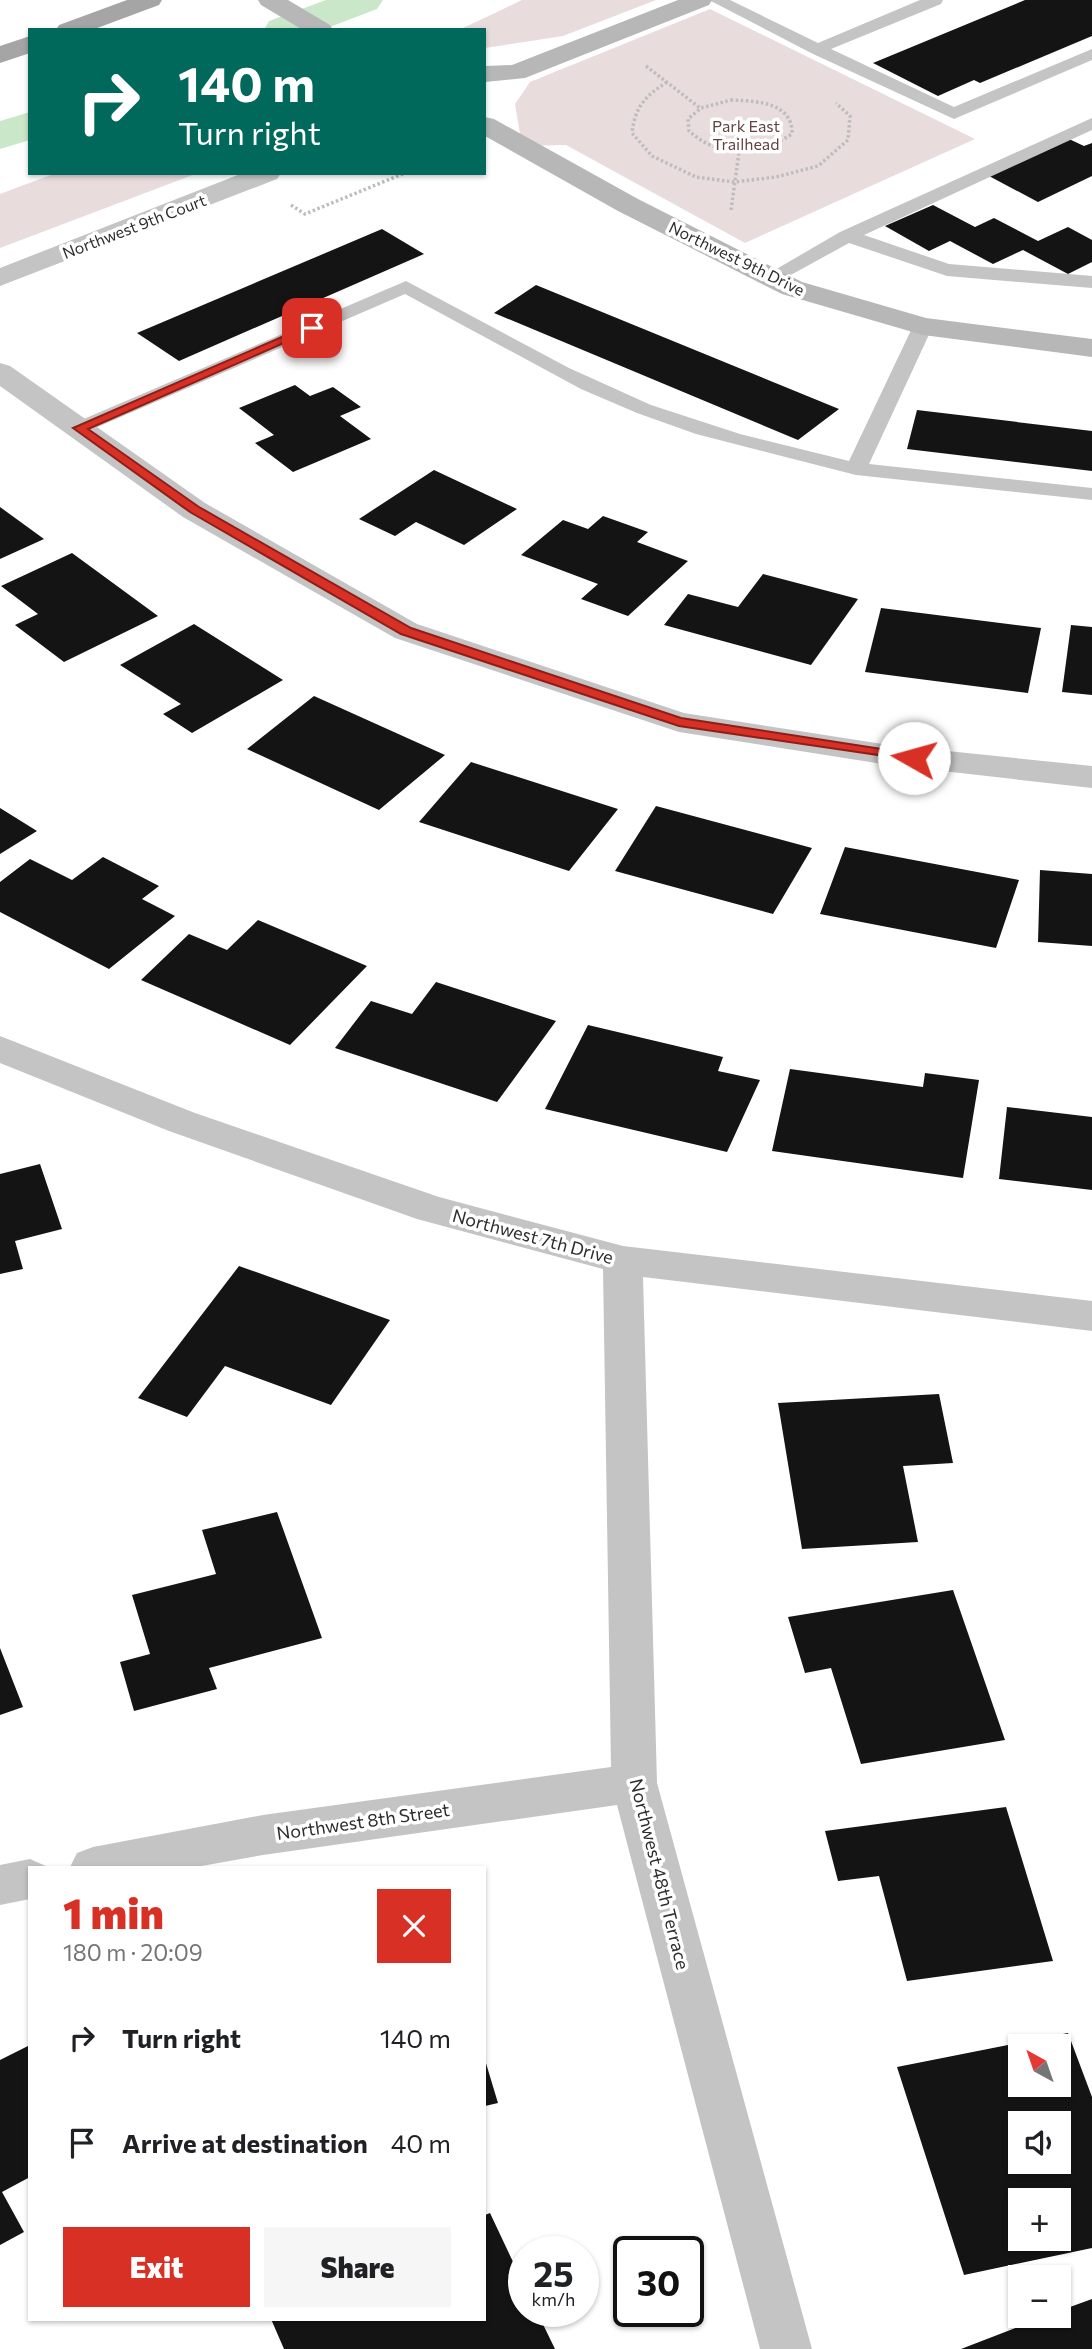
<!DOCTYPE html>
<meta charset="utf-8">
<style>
:root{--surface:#fff;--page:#f6f6f6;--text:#202124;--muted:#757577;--accent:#d93025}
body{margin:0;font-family:Commissioner,sans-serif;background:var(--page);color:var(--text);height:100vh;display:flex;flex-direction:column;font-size:26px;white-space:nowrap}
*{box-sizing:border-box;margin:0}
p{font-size:23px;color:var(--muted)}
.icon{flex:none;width:38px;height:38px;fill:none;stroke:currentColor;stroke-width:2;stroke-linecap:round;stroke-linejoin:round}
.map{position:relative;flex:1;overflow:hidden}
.details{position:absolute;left:28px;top:1866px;width:458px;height:455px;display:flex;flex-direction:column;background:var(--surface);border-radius:0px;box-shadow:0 2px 5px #0004}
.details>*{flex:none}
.guide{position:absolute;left:28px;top:28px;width:458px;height:147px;border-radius:0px;box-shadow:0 2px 5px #0004;background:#00695c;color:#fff;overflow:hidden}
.needle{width:46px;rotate:320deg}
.fabs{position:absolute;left:1008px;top:2034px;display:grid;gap:14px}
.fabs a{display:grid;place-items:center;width:63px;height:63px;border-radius:0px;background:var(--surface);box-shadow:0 2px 5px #0004;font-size:35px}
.speed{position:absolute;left:508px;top:2236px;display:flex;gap:14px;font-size:35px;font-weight:700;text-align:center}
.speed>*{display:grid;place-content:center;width:91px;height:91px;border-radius:50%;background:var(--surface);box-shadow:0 2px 5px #0004;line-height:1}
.speed small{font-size:18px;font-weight:400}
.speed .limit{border:4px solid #111;border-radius:10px;background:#fff;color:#111}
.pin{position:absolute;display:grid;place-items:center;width:60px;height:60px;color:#fff;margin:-30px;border-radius:14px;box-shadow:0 4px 10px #0006}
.me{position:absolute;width:77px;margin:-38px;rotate:277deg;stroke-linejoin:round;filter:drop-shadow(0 0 5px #0008)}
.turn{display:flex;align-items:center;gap:24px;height:147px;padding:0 35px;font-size:32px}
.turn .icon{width:91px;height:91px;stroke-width:2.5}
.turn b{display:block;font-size:49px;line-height:60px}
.round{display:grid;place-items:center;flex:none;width:74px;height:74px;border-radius:0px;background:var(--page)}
.overview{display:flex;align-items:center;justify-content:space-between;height:119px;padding:0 35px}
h1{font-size:42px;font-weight:800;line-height:52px;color:var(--accent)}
.primary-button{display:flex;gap:14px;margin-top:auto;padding:14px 35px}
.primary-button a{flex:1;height:80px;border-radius:0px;background:var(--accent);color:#fff;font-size:28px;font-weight:800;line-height:80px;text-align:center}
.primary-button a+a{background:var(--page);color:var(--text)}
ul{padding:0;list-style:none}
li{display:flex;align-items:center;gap:21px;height:105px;padding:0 35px}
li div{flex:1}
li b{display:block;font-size:26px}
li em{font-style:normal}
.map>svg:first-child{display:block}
.green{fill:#e9dcdc}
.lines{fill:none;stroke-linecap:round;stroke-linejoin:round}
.canal{fill:#cae8c9;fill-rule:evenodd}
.building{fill:#141414;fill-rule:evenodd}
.path{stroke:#bdbdbd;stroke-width:3.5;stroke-dasharray:2.5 2.5;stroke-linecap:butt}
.lane{fill:#c4c4c4;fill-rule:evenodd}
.street{fill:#c4c4c4;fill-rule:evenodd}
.secondary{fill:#b7b7b7;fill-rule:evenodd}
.primary{fill:#a5a5a5;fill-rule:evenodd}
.route{fill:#d93025;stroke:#8d1f18;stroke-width:2}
.labels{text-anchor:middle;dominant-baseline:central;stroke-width:7;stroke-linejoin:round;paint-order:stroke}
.far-park-label{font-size:16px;fill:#64433f;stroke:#fff}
.far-street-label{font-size:16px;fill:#2d2d2d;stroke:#fff}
.street-label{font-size:18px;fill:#2d2d2d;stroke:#fff}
</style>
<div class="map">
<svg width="1092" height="2349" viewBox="0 0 1092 2349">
<rect width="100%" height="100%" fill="#fff"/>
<path class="green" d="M522 0H656L563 36 485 48V30H459Z
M710 9 975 139 745 243 566 145 522 146 515 104 530 82Z
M56 173H198L0 248V194Z"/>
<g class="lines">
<path class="canal" d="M326 0H383L377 9 322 30H264L269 21Z
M30 112V140L0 149V121Z"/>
</g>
<path class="building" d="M1025 0H1092V36L980 83 974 80 938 96 873 63Z
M1069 139 1084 146 1092 143V176L1038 202 989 176Z
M933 205 975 227 994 218 1038 241 1068 227 1092 240V262L1068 274 1023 250 993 264 950 241 929 251 885 226Z
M382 229 424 254 179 361 137 333Z
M536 285 839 409 798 440 494 313Z
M295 385 310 396 333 387 361 407 340 416 371 439 293 472 255 443 274 435 239 408Z
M917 410 1092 431V471L907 449Z
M434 470 517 509 464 545 416 522 395 536 359 519Z
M0 507 44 539 0 559Z
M603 516 648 532 637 542 688 561 628 616 581 599 598 584 521 555 563 520 588 529Z
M72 553 158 616 64 662 15 625 38 614 1 586Z
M763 574 858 599 811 665 664 625 688 594 738 607Z
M881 608 1041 628 1028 693 865 672Z
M194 624 283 680 192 733 163 714 181 704 120 665Z
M1071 625 1092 627V695L1062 692Z
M314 696 445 755 379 810 247 749Z
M471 762 618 809 569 871 419 822Z
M656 806 812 848 773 914 615 871Z
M0 808 37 831 0 854Z
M845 847 1019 880 996 948 820 914Z
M103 857 159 886 142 899 175 916 109 969 0 912V882L30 859 72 880Z
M1040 870 1092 874V946L1038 942Z
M258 920 367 966 290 1045 141 980 189 934 227 950Z
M436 982 556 1021 497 1102 335 1048 371 1001 412 1014Z
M588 1025 723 1057 718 1071 760 1080 727 1152 545 1109Z
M790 1069 923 1087 925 1073 979 1080 963 1178 772 1151Z
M1007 1107 1092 1117V1190L999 1179Z
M40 1164 62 1229 15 1241 23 1269 0 1274V1174Z
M239 1266 390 1320 331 1405 225 1366 187 1417 138 1398Z
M939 1394 953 1463 903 1466 918 1542 802 1549 778 1403Z
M277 1512 322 1638 209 1668 217 1689 134 1711 120 1662 150 1654 132 1595 216 1574 202 1530Z
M953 1590 1005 1740 861 1764 831 1668 805 1673 788 1617Z
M0 1648 23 1707 0 1715Z
M1006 1807 1053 1961 907 1981 879 1876 838 1881 825 1831Z
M1068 2033 1092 2097V2248L964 2275 897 2067ZM1020 2046H1059V2084H1020ZM1020 2123H1059V2161H1020ZM1020 2200H1059V2238H1020Z
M30 2045V2177L2 2192 24 2232 0 2245V2060Z
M485 2060 498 2103 485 2106Z
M490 2213 523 2283V2312H537L555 2349H284L271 2319H485V2215Z
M1092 2299V2349H961L1049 2315H1059V2311Z"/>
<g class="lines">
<path class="path" d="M646 66 700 108
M667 82C645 96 635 107 632 133L652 156 696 177 734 182 776 177 818 166 848 140 850 116 836 103
M731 100C756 101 793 102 792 134 757 156 722 160 689 131L688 119 701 108Z
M291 205 305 214 405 173
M731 210 739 152"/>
<path class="lane" d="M709 0H730L818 43 920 0H943L941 4 831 49 954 107 1092 49V60L954 119 811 53Z
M1092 118V130L864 235 949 264 1092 276V288L947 276 849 243 778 282H764L761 278 840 232Z
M406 281 569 368 651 405 740 434 849 461 913 326 916 322H930L933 326 869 464 1092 488V500L856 475 696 434 637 413 581 389 405 294 86 432H72L69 428 72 424Z"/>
<path class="street" d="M243 173H281L277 179 0 286V268Z
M0 363 10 366 205 503 417 624 684 713 889 745 1092 766V788L889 765 679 732 395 638 183 517 0 386Z
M0 1036 195 1113 439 1197 623 1246 1092 1301V1331L643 1277 657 1783 812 2349H760L617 1805 263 1855 196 1867H70L77 1853 93 1847 263 1815 611 1767 603 1269 417 1219 169 1131 0 1063Z
M30 1859 48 1867H30V1899L0 1905V1865Z"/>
<path class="secondary" d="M258 0H288L330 25 333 30H303L261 5Z
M678 0H712L709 5 525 78 485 82V66L512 65Z
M485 117 494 119 638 199 802 282 926 318 1092 339V357L923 335 782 294 618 211 485 136Z"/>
<path class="primary" d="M127 0H162L159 5 92 30H56L59 25Z
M30 36V53L0 63V46Z"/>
</g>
<path class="route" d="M307 326 318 328 88 429 199 507 411 628 681 718 914 754 919 755V761L679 726 401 634 190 512 73 428Z"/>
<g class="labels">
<g class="far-park-label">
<text x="746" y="125">Park East<tspan x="746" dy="18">Trailhead</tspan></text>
</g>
<g class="far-street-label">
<text transform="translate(134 226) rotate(-21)">Northwest 9th Court</text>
<text transform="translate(737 258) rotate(26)">Northwest 9th Drive</text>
</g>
<g class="street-label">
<text transform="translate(533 1236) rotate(15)">Northwest 7th Drive</text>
<text transform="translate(363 1821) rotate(-8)">Northwest 8th Street</text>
<text transform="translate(660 1874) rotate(76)">Northwest 48th Terrace</text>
</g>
</g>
</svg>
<div class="fabs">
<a><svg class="needle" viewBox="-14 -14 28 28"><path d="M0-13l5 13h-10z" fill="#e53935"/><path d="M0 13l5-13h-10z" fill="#757577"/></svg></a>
<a><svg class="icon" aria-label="sound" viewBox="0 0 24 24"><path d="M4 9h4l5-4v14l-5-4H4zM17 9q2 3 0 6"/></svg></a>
<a>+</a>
<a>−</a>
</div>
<div class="speed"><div>25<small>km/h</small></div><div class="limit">30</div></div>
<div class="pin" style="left:312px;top:328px;background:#d93025"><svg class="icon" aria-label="arrive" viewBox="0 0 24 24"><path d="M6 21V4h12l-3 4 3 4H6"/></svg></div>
<svg class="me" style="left:914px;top:758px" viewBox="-20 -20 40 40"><circle r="19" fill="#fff"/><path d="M0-13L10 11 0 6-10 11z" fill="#d93025"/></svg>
<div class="guide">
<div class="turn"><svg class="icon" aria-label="right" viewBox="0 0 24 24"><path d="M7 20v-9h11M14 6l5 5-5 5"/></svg><div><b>140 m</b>Turn right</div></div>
</div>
<section class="details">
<div class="overview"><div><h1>1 min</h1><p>180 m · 20:09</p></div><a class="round" style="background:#d93025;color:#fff"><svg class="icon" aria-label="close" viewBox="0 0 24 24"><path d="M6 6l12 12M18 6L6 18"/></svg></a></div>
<ul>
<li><svg class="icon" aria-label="right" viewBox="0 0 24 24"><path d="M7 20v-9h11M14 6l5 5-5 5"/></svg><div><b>Turn right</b></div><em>140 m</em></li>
<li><svg class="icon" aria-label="arrive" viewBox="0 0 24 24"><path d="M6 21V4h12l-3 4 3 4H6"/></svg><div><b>Arrive at destination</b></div><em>40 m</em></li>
</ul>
<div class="primary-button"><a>Exit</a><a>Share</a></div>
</section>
</div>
